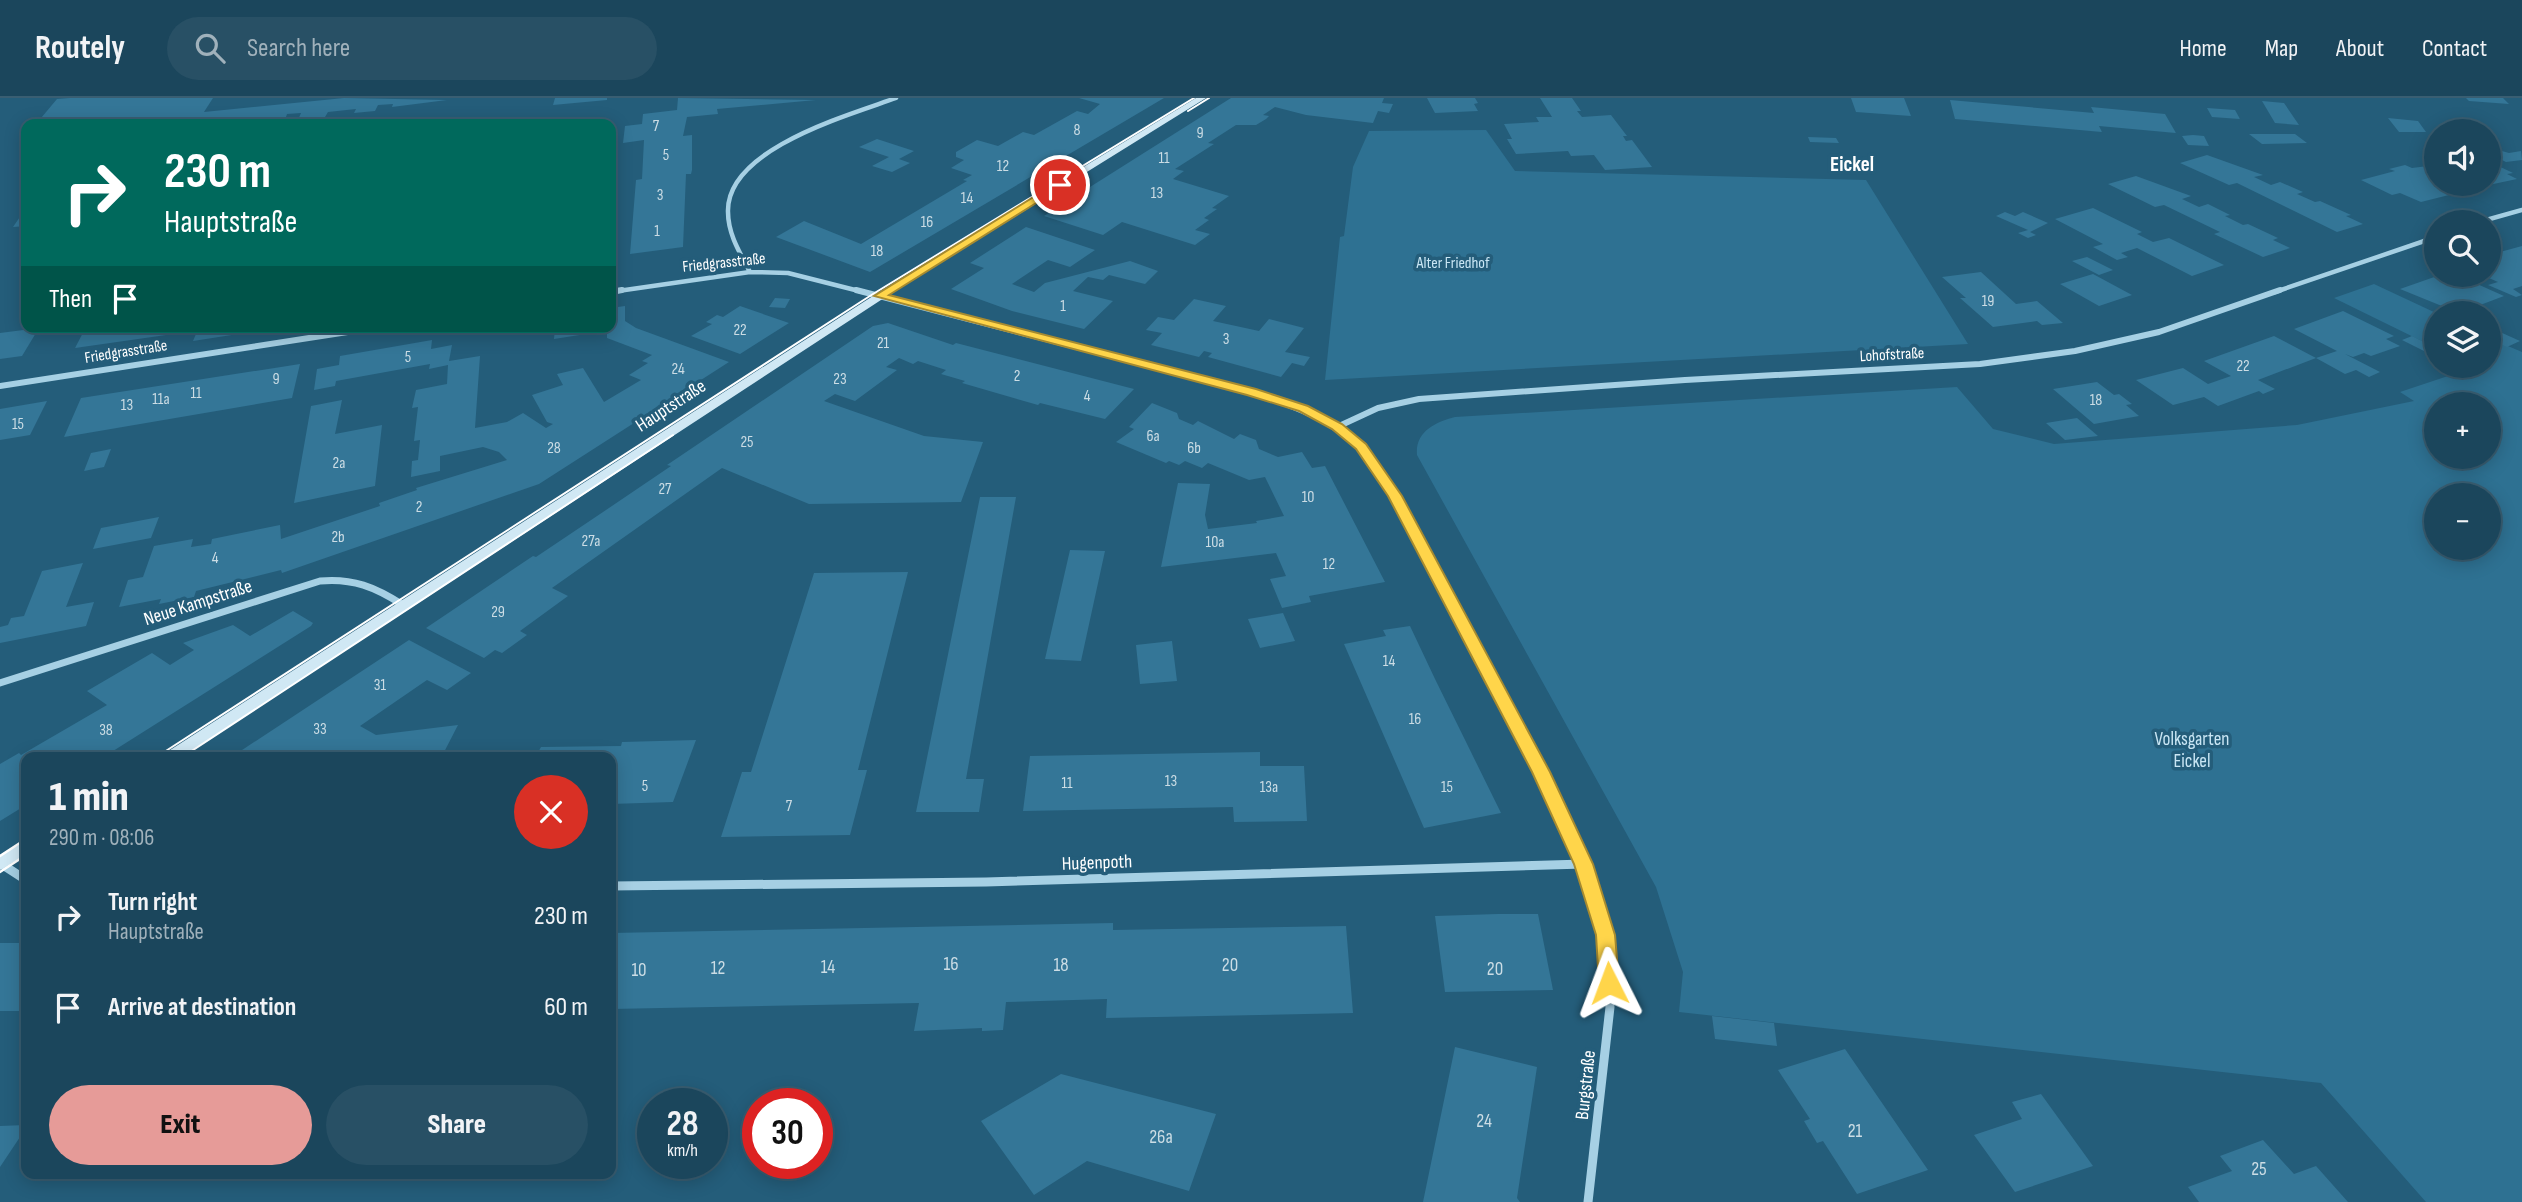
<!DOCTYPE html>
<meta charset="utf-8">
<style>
:root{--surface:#1b465c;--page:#285065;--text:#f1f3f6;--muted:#a0b1bb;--line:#395e72;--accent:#e69b98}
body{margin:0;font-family:"Sofia Sans Condensed",sans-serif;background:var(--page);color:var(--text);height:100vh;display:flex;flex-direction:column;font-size:26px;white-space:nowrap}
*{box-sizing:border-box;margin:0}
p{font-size:23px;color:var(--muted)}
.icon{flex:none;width:38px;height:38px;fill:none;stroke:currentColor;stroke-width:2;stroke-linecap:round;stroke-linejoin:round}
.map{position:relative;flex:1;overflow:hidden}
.details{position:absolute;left:21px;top:654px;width:595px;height:427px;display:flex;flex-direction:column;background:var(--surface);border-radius:14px;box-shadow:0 4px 18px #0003,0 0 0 2px var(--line)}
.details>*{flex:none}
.hud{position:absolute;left:21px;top:21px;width:595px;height:214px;border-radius:14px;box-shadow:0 4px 18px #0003,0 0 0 2px var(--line);background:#00695c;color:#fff;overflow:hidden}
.buttons{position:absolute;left:2424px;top:21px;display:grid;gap:14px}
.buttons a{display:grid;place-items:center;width:77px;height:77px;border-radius:50%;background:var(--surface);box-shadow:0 4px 18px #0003,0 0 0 2px var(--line);font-size:35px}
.speed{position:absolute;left:637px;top:990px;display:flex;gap:14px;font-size:35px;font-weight:700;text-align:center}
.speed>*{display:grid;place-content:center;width:91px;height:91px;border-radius:50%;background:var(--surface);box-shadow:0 4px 18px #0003,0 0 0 2px var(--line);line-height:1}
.speed small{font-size:18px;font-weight:400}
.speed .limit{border:10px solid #d22;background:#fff;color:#111}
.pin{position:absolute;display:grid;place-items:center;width:60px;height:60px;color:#fff;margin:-30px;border:4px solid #fff;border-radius:50%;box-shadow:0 2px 7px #0007}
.me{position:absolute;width:77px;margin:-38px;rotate:357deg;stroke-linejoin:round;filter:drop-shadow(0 0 5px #0008)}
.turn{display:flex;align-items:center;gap:24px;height:147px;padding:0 28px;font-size:32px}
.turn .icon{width:91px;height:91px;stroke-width:2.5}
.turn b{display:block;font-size:49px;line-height:60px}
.then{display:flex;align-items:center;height:66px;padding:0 28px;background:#0003;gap:14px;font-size:26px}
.round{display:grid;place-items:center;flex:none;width:74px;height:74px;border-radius:37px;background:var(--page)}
.summary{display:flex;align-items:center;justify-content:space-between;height:119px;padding:0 28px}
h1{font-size:42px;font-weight:800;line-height:52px}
.primary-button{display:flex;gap:14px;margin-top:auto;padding:14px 28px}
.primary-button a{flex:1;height:80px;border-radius:42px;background:var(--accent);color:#111;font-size:28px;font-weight:800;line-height:80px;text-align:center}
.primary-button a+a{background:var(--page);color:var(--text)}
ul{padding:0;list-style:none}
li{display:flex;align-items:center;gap:21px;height:91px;padding:0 28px}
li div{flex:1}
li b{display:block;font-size:26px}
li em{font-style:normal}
header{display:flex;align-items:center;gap:42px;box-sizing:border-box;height:98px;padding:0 35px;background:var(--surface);border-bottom:2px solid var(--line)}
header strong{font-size:33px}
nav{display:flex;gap:38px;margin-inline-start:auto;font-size:24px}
.search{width:490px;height:63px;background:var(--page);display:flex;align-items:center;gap:18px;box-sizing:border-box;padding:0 24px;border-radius:38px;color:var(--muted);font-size:26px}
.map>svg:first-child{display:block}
.green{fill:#2e7192;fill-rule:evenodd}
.building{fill:#347697}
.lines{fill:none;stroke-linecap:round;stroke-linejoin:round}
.street-far3{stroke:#a6d0e4;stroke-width:4.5}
.street-far2{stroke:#a6d0e4;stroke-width:6}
.street-far1{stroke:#a6d0e4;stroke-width:7}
.street{stroke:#a6d0e4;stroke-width:9}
.secondary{fill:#d0e8f4;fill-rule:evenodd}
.tram-far1{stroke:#fff;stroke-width:2}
.tram{stroke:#fff;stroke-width:2.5}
.route{fill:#ffd54a;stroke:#a68a30;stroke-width:2}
.labels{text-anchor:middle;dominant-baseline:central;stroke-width:7;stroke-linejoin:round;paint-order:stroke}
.number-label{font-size:16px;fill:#ccdde5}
.far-street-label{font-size:16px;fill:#fff;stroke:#245d7a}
.far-park-label{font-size:16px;fill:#c9e6f4;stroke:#245d7a}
.street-label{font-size:19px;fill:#fff;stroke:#245d7a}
.park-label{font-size:19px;fill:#c9e6f4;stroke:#245d7a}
.near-number-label{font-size:19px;fill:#ccdde5}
.far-district-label{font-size:21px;font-weight:bold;fill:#fff;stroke:#245d7a}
</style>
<header>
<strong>Routely</strong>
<div class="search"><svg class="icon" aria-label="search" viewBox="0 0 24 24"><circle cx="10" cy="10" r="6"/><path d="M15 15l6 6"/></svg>Search here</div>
<nav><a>Home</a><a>Map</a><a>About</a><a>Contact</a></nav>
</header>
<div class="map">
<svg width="2522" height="1104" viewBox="0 0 2522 1104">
<rect width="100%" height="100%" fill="#245d7a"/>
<path class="green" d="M1486 32 1515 73 1866 82 1968 246 1325 282 1340 139 1344 138 1353 69 1369 33Z
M2374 186 2436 215V250L2334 200Z
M2489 240 2522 254V1104H2426L2321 985 1679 914 1683 874 1656 789 1417 357C1415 334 1435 324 1455 319L1957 289 1993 331 2054 346 2297 327 2414 303 2400 294 2475 269 2473 268H2488ZM2436 306H2488V359H2436ZM2436 397H2488V450H2436Z"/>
<path class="building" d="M70 0H213L204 14 344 0 447 2 392 9 393 6 378 7 375 13 354 15 356 11 328 14 325 19 298 22 301 15 287 16 285 22 251 23 242 26H229L232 22 218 23 216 26H196L198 22 161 26H36L57 1Z
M555 0H607V2L553 7Z
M678 0 816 2 717 11 718 16 687 19 683 38 692 37V72L691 76H686L683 149 630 156 636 82 642 81 644 42 623 45 625 28 642 26 643 16 677 12Z
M1079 0H1164L870 174 776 139 804 123 861 146 967 83 963 82 972 77 951 70 964 62 956 59V54L977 42 998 48 1023 34 1034 37 1077 13 1088 16 1100 6Z
M1231 0H1384L1382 5 1393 6 1389 15 1378 13 1373 25 1306 17 1275 9 1263 17 1269 18 1266 21 1256 27H1236L1208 45 1214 46 1175 71 1184 73 1173 81 1229 98 1212 110 1217 111 1204 120 1209 122 1195 132 1210 136 1195 147 1122 124 1103 137 1044 118Z
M1427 0H1475L1478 5 1474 6 1478 13 1435 15Z
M1540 0H1572L1581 13H1577L1582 19 1611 17 1627 38H1623L1626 43 1632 42 1652 69 1605 72 1594 57 1571 58 1568 53 1516 56 1507 41H1512L1504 26 1539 24 1536 19H1552Z
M1851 0H1904L1911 18 1856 14Z
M2466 0H2503L2509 6 2469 3Z
M1950 2 2094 15 2091 9 2165 16 2176 35 2099 28 2102 34 1955 21Z
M2262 3 2284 5 2299 27 2275 25Z
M2207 10 2235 12 2240 21 2212 19Z
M2388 20 2418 23 2426 34H2399Z
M2249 36H2295L2307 45 2262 46Z
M2193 37 2204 38 2209 48 2188 47 2182 38Z
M1808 39 1836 40 1839 45 1810 44Z
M877 41 914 53 899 61 910 65 892 74 872 68 889 59 859 49Z
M2488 49 2509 55 2521 53 2522 62 2506 64 2488 55Z
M2207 57 2263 77 2254 79 2271 87 2280 84 2303 94 2297 96 2315 104 2320 103 2351 117 2346 118 2363 126 2337 134 2237 85 2229 87 2180 65Z
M2488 63 2513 75 2507 76 2517 81 2484 88 2479 86H2488Z
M2405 67 2412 70 2436 67V86H2462L2466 88 2457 90 2465 93 2421 104 2400 95 2392 97 2361 82 2395 73 2389 71Z
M2136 78 2191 98 2182 101 2199 109 2208 106 2230 117 2225 118 2243 127 2248 126 2278 140 2273 142 2290 150 2263 159 2214 136 2220 134 2164 107 2155 109 2108 86Z
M26 110V128L13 129Z
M2093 110 2142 134 2137 136 2153 144 2169 140 2224 167 2192 178 2137 150 2121 155 2128 159 2117 162 2093 149 2103 146 2055 121Z
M2005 114 2015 118 2023 114 2048 125 2030 134 2036 137 2028 140 2018 135 2028 132 1996 118Z
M1026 129 1095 152 1070 169 1048 162 1012 186 1034 194 1045 185 1130 163 1158 173 1145 186 1109 177 1103 182 1088 179 1073 193 1113 203 1084 231 1012 213 951 191 984 170 970 165Z
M2522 148V188L2513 191 2522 197 2516 199 2488 187 2498 184 2482 177H2488L2489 157Z
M2087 159 2113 172 2099 177 2072 163Z
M1981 174 2016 206 2037 203 2063 225 2042 227 2037 223 1993 229 1960 200H1966L1942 179Z
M2093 176 2132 197 2099 208 2060 186Z
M2440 177H2457L2504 198 2459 215 2400 191Z
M775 200 790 201 785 210 769 209Z
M1194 201 1226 208 1213 223 1259 233 1269 221 1304 230 1285 254 1310 259 1304 268 1292 265 1281 279 1208 259 1212 255 1204 253 1199 259 1151 247 1162 235 1146 232 1158 219 1174 222Z
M625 208V223L636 230 729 264 539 386 282 475 281 472 196 493 194 499 159 506 161 501 119 509 128 482 143 479 154 448 193 441 191 449 211 446 212 441 280 427 281 441 380 408 379 405 417 392 416 390 507 362 499 354 483 349 440 358V373L411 379 412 363 418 362 420 342 414 343 418 309 412 310 416 292 447 286 448 267 429 271 430 266 336 283 335 288 314 292 317 271 339 267 340 258 432 242 431 251 452 247 449 263 480 258 475 330 507 324 523 315 546 330 553 326 547 324 532 297 563 287 557 276 583 270 604 304 641 282 629 277 648 265 642 263 652 257 607 240V229H611V210Z
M740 208 789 225 740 256 691 238 712 226 706 224 717 217 723 219Z
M2343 213 2394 238 2386 241 2400 248 2371 258 2364 255 2353 259 2345 256 2380 274 2369 279 2356 272 2345 276 2316 260 2337 253 2294 231Z
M888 225 953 247 956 245 1134 291 1105 321 1040 305 1038 307 962 285 965 283 941 276 946 272 918 263 913 266 899 260 886 269 897 272 855 303 835 296 824 303 924 338 983 344 961 404 809 406 722 370 552 490 568 498 520 533 527 537 502 555 495 552 484 560 426 530 533 458 536 459 606 412 671 368 667 367 873 228Z
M86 229H177L173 236 75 250Z
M199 229H258L257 233 193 243Z
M555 229H586V236L554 241Z
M2488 229 2500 234 2520 243 2507 249 2488 240Z
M39 230 22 258 0 261V235Z
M2274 238 2316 260 2258 282 2275 291 2263 296 2259 293 2218 308 2204 299 2173 307 2136 282 2183 270 2208 286 2231 278 2204 263Z
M2412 238 2436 250V259L2402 242Z
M300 266 292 300 64 339 81 300Z
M2097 284 2114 297 2119 296 2132 306 2126 307 2139 318 2094 326 2053 291Z
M342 302 335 336 382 327 375 388 294 405 311 308Z
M47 303 30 337 0 342V311Z
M1152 305 1177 315 1179 321 1193 327 1198 323 1234 341 1240 336 1256 342 1259 351 1278 359 1302 354 1312 370 1325 368 1385 484 1309 498 1311 504 1282 510 1270 481 1286 478 1276 455 1161 469 1178 385 1210 386 1205 417 1208 431 1257 425 1256 423 1284 418 1265 379 1249 382 1208 365 1202 370 1185 363 1179 367 1169 363 1166 365 1116 344 1134 331 1129 329Z
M2077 320 2098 338 2065 342 2046 325Z
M111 351 104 369 84 373 91 355Z
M980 399H1016L966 681H984L979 714H916Z
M159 419 151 440 93 451 101 430Z
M1070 452 1105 453 1081 563 1045 561Z
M83 465 66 509 94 504 86 528 0 545V529L8 527 11 520 24 518 42 473Z
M908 474 858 672H867L850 737 721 739 742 674H751L814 475Z
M293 513 313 525 311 528 102 660H26V707L0 723V666L19 655 21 657 107 607 87 593 152 555 170 567 194 552 183 545 233 527 250 538Z
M1283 515 1295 543 1260 550 1248 521Z
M1410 528 1435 581 1501 715 1424 730 1344 546 1386 538 1383 532Z
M409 542 471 575 447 592 427 582 360 628 376 637 458 627 441 660H230Z
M1172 543 1177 583 1140 586 1136 547Z
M696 642 673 704 611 706V660H535L541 649 621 648 622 644Z
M1260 654V668H1304L1307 723 1234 724 1233 709 1023 713 1030 658Z
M1498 816H1538L1553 892 1445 894 1435 818Z
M1113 825V832L1346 828 1353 915 1106 920 1107 901 1006 904 1003 932 982 933V930L914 933 919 905 611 911V835Z
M0 845H26V913H0Z
M1712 918 1774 925 1777 948 1715 941Z
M1455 949 1537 969 1517 1100 1520 1104H1423Z
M1845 951 1928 1072 1857 1096 1823 1043 1817 1045 1804 1023 1810 1021 1778 972Z
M1061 976 1216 1016 1189 1093 1087 1063 1034 1097 981 1023Z
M2041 996 2093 1068 2015 1094 1974 1037 2022 1021 2012 1004Z
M26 1027V1030L0 1069V1028Z
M2263 1042 2294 1076 2316 1068 2348 1104H2199L2188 1089 2232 1073 2220 1058Z"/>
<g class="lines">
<path class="street-far3" d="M2479 124 2522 112
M750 174C740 155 728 136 728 114 726 51 849 17 896 0
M611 194 750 174 788 175 863 194
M2275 194 2436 139"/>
<path class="street-far2" d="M856 192 1251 294C1349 326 1366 344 1414 435
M611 194 622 192
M0 288 380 229
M1337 329 1378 310 1419 301 1685 282 1980 266 2075 253 2159 234 2280 192"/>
<path class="street-far1" d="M1413 433 1541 674 1569 733
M0 585 320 483C353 480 375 489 403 507"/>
<path class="street" d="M1568 732 1584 766 1606 837 1610 909 1588 1104
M0 765 26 782
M611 788 986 784 1584 766"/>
<path class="secondary" d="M1196 0H1206L884 200 181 660H162L164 656 876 196Z
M26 743V757L0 772V757Z"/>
<path class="tram-far1" d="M1188 13 1209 0
M155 660 873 196 1194 0
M181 660 673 337"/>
<path class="tram" d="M0 758 26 741
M0 774 26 757"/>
</g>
<path class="route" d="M1056 85 1065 87 889 197 1256 291 1308 308 1342 326 1366 346 1402 398 1550 674 1593 766 1615 837 1619 885 1616 891 1609 894 1602 891 1599 885 1596 837 1574 766 1532 674 1388 398 1356 351 1332 331 1299 313 1247 297 874 198Z"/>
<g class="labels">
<g class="number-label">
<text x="656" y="28">7</text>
<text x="1077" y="32">8</text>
<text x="1200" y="35">9</text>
<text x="666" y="57">5</text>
<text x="1164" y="60">11</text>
<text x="1003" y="68">12</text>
<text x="1157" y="95">13</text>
<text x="660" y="97">3</text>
<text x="967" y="100">14</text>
<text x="927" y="124">16</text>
<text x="657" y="133">1</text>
<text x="877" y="153">18</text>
<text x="1988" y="203">19</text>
<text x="1063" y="208">1</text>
<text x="740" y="232">22</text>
<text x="1226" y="241">3</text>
<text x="883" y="245">21</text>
<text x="408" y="259">5</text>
<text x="2243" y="268">22</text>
<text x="678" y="271">24</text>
<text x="1017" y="278">2</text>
<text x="276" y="281">9</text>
<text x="840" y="281">23</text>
<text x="196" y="295">11</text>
<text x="1087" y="298">4</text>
<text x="161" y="301">11a</text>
<text x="2096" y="302">18</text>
<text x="127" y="307">13</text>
<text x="18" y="326">15</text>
<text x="1153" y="338">6a</text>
<text x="747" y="344">25</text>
<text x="554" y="350">28</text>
<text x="1194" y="350">6b</text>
<text x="339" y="365">2a</text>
<text x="665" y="391">27</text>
<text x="1308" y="399">10</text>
<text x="419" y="409">2</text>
<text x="338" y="439">2b</text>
<text x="591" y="443">27a</text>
<text x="1215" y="444">10a</text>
<text x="215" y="460">4</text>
<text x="1329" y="466">12</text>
<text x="498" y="514">29</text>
<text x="1389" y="563">14</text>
<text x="380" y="587">31</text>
<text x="1415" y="621">16</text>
<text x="320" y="631">33</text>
<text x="106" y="632">38</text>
<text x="1171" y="683">13</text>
<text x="1067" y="685">11</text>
<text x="645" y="688">5</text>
<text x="1269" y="689">13a</text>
<text x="1447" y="689">15</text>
<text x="789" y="708">7</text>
</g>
<g class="far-street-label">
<text transform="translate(724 165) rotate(-6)">Friedgrasstraße</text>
<text transform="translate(126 254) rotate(-9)">Friedgrasstraße</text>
<text transform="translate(1892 257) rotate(-3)">Lohofstraße</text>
</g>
<g class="far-park-label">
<text x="1453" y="165">Alter Friedhof</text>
</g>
<g class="street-label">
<text transform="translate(671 308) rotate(-33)">Hauptstraße</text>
<text transform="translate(198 505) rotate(-18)">Neue Kampstraße</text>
<text transform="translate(1097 765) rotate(-2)">Hugenpoth</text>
<text transform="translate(1586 987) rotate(-84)">Burgstraße</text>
</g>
<g class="park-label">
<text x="2192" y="641">Volksgarten<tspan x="2192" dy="22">Eickel</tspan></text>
</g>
<g class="near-number-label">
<text x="951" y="866">16</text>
<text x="1061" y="867">18</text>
<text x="1230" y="867">20</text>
<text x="828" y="869">14</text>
<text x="718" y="870">12</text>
<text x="1495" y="871">20</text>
<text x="639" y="872">10</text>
<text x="1484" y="1023">24</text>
<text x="1855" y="1033">21</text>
<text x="1161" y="1039">26a</text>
<text x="2259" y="1071">25</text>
</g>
<g class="far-district-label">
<text x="1852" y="66">Eickel</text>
</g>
</g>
</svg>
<div class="buttons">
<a><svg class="icon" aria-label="sound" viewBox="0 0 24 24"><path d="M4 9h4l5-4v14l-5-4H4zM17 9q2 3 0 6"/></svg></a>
<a><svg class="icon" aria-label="search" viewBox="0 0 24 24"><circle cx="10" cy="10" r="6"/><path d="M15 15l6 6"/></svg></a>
<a><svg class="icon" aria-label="layers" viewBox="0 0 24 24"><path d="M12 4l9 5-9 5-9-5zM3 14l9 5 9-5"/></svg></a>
<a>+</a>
<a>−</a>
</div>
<div class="speed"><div>28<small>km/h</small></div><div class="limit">30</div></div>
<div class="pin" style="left:1060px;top:87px;background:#d93025"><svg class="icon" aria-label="arrive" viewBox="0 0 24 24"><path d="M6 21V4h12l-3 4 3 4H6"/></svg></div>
<svg class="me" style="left:1609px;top:885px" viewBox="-20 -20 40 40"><path d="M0-17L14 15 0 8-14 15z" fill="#ffd54a" stroke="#fff" stroke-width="4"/></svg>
<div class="hud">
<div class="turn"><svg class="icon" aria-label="right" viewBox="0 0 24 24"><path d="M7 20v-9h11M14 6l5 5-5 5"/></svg><div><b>230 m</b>Hauptstraße</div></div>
<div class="then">Then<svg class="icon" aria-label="arrive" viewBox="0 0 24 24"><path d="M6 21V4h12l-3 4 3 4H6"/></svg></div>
</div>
<section class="details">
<div class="summary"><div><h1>1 min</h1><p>290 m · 08:06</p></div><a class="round" style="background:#d93025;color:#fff"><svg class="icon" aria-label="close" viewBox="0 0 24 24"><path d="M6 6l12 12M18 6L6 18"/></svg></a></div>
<ul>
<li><svg class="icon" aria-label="right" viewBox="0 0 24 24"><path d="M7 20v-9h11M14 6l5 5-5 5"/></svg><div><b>Turn right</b><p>Hauptstraße</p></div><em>230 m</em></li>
<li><svg class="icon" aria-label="arrive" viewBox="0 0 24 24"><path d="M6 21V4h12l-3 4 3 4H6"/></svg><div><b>Arrive at destination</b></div><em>60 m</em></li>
</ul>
<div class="primary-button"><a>Exit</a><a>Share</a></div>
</section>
</div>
